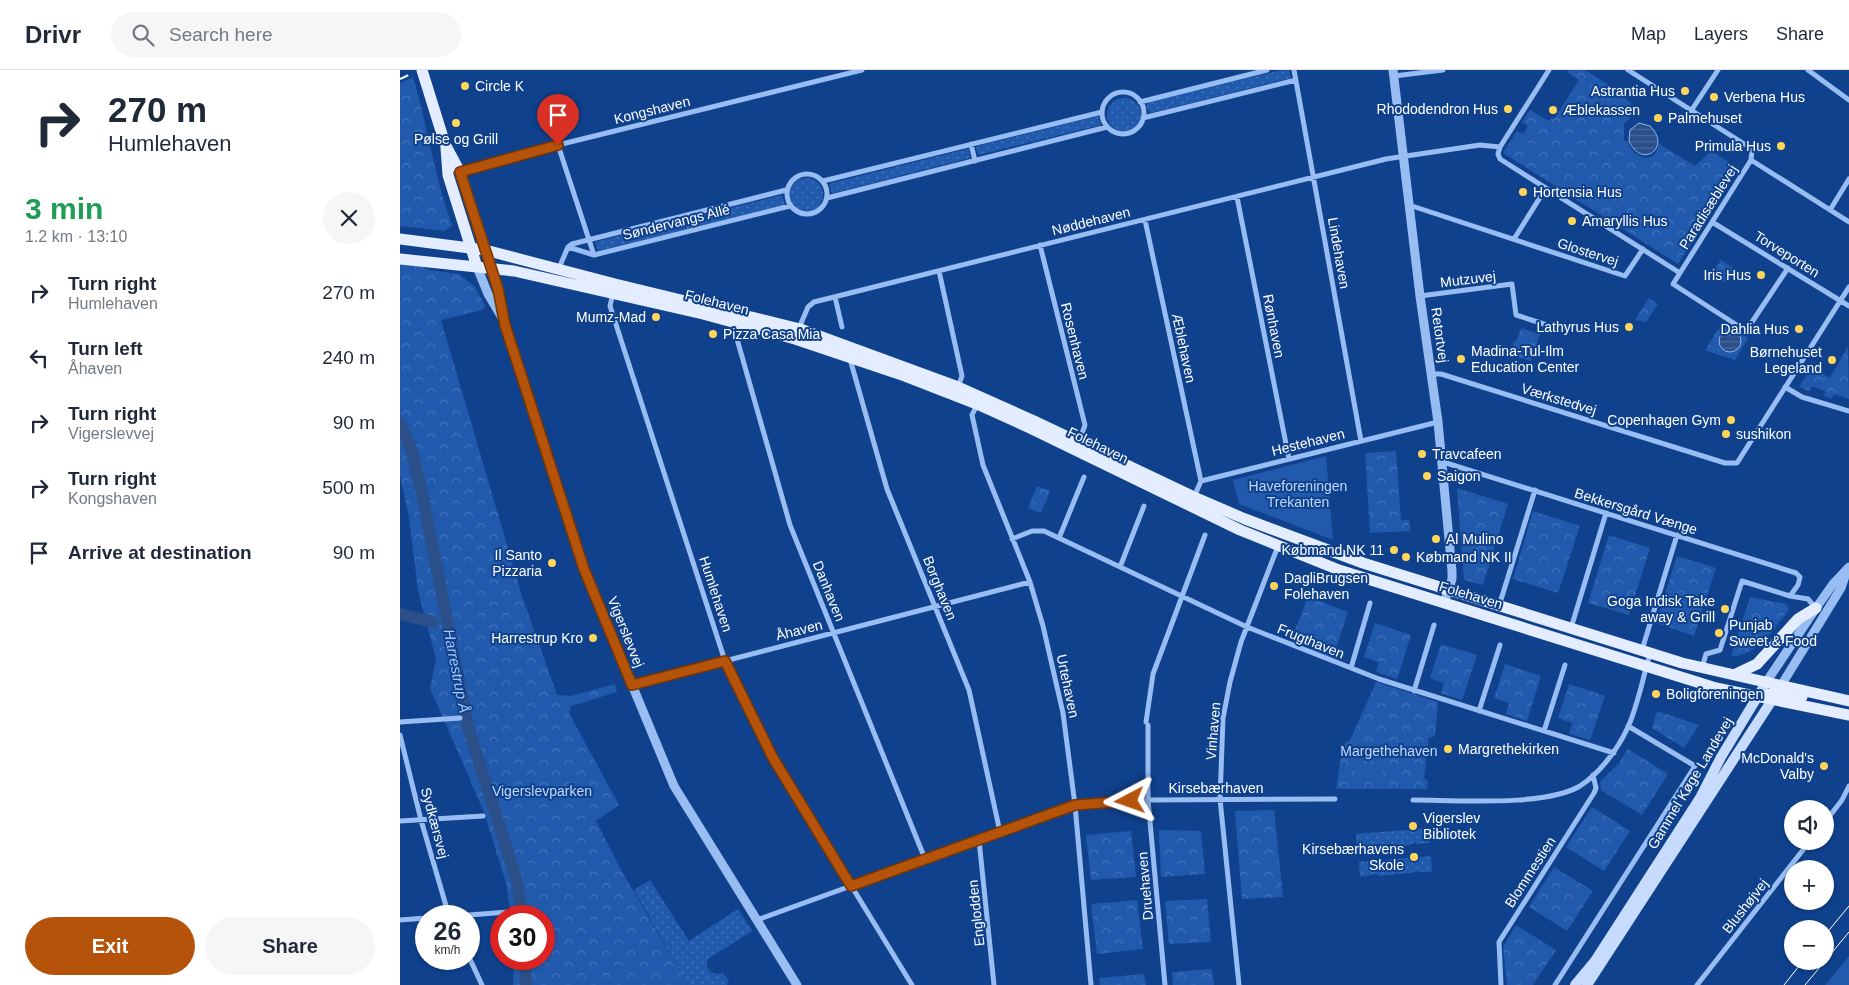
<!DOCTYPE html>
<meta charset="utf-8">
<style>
:root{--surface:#fff;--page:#f6f6f7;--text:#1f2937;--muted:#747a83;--line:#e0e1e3;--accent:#b45309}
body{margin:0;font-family:Helvetica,sans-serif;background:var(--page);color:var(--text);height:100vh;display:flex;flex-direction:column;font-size:19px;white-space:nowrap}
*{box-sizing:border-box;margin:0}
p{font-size:16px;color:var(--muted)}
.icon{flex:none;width:28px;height:28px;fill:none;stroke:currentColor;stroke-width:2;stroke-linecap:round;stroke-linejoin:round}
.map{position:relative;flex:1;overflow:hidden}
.drawer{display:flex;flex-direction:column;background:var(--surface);width:400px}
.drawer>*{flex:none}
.guide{background:#fff;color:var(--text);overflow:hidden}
.tools{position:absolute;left:1384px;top:730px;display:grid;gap:10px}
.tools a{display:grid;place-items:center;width:50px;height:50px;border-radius:50%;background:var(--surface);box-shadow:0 1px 4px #0004;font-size:25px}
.speed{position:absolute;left:15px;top:835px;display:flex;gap:10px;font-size:25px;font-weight:700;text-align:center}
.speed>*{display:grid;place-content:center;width:65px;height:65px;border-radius:50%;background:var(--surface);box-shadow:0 1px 4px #0004;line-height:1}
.speed small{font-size:12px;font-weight:400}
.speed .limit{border:8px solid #d22;background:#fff;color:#111}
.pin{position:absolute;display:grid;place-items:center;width:42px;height:42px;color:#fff;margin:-51px -21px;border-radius:50% 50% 50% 0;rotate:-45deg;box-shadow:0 0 5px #0007}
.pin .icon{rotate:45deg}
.me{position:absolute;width:55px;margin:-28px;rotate:266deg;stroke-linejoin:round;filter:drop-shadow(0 0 4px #0008)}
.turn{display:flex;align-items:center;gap:18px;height:105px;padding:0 25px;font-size:22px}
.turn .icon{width:65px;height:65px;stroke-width:2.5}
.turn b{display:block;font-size:35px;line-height:42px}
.round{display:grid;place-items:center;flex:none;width:52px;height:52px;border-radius:26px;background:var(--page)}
.overview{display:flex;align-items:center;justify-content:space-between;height:85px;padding:0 25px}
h1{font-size:30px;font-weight:700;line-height:38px;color:#1e9e55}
.button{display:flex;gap:10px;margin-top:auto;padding:10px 25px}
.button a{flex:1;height:58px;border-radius:30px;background:var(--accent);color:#fff;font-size:20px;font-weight:700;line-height:58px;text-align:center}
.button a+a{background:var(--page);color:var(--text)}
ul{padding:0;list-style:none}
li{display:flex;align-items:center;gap:15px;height:65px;padding:0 25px}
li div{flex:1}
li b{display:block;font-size:19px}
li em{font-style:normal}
header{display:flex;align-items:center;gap:30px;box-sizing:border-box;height:70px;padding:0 25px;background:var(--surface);border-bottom:1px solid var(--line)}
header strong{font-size:24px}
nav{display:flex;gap:28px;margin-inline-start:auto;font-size:18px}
.search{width:350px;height:45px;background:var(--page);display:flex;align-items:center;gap:12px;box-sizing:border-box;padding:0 18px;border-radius:28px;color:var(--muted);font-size:19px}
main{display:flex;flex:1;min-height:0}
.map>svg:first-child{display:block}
.grass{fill:url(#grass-dots)}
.park{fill:url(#park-crowns)}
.garden{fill:#215aad}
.water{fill:url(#water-rules);stroke:#88b7f7}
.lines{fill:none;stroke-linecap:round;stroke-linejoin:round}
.river{stroke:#2b5089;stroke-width:12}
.minor{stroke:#97bdf3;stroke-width:5}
.tertiary{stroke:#97bdf3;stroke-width:9}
.secondary{stroke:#c6dbfd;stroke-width:10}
.primary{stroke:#e3edff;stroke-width:11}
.tram{stroke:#fff;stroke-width:1}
.rail{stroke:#fff;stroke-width:2;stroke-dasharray:9 4;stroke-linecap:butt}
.route-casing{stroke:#753606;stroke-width:12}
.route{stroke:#b45309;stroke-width:9}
.poi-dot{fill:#ffd659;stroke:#0f418d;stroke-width:2}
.labels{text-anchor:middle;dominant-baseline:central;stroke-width:4;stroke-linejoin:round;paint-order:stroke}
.poi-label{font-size:14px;fill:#fff;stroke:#0f418d;text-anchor:start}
.street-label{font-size:14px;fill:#fff;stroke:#0f418d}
.park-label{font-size:14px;fill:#bed8fd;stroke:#0f418d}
.water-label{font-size:15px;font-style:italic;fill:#a3c7fa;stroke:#0f418d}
</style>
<header>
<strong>Drivr</strong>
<div class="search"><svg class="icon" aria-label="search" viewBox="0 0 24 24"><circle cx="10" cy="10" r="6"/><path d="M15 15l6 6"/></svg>Search here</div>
<nav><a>Map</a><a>Layers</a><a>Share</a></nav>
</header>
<main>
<section class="drawer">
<div class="guide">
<div class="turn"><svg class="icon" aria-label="right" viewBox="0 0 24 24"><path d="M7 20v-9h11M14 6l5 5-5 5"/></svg><div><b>270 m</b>Humlehaven</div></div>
</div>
<div class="overview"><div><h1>3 min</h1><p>1.2 km · 13:10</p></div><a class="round"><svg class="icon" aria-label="close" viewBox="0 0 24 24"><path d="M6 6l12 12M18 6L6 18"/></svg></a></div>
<ul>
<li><svg class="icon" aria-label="right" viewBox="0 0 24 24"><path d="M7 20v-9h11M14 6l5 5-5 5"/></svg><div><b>Turn right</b><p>Humlehaven</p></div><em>270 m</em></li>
<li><svg class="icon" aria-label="left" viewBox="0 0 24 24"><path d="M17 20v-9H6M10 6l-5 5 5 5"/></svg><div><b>Turn left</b><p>Åhaven</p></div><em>240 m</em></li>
<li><svg class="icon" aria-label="right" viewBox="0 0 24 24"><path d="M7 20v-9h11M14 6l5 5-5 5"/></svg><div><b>Turn right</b><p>Vigerslevvej</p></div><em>90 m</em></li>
<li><svg class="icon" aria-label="right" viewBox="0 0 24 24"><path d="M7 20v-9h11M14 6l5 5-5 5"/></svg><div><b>Turn right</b><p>Kongshaven</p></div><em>500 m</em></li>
<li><svg class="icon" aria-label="arrive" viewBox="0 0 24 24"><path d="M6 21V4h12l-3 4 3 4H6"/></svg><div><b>Arrive at destination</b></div><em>90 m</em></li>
</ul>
<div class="button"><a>Exit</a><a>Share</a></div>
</section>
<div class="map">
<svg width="1449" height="915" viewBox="0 0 1449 915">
<defs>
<pattern id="grass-dots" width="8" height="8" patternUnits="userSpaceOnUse" patternTransform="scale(1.25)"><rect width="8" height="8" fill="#215aad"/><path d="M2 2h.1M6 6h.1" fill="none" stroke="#4273b9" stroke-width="1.8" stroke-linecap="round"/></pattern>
<pattern id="park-crowns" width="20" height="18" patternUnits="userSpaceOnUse" patternTransform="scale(1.25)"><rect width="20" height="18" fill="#215aad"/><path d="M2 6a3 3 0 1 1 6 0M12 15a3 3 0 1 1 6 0" fill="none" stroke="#4273b9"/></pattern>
<pattern id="water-rules" width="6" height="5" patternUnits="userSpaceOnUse" patternTransform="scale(1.25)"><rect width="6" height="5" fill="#2b5089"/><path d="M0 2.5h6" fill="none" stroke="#4b6a9b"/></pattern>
</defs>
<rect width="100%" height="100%" fill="#0f418d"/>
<path class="grass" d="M881 0H889L891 8 750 43 746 36 749 32Z
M707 45a17 17 0 1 1 34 0a17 17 0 1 1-34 0Z
M698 46 701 55 578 85 576 78 578 76Z
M567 79H569L570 88 434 123 431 122 429 115 432 113Z
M389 125a17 17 0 1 1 34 0a17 17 0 1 1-34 0Z
M382 125 385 135 198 181 195 172Z
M1029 758 1030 773 1016 774 1015 772 1009 775 976 778 975 776 957 779 956 764Z
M1031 786 1032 802H1018L1017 801 1011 803 978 806 977 804 960 807 959 792Z
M250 810 289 871 338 839 352 861 308 889C304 900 312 906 323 903L329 911 327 915H288L234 820Z"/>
<path class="park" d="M1168 0H1185L1215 19V21L1231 33 1230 48 1224 54V71H1227C1233 88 1254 97 1259 74L1295 96 1311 81 1338 98 1278 194 1103 83 1117 61 1123 64 1128 56 1122 52 1130 40 1149 51 1152 47 1154 49 1179 10 1167 2Z
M13 7C28 57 34 106 52 155L45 161 0 156V13Z
M1321 190 1334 199 1325 212 1312 204Z
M0 193 19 195 28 200 59 204 75 217 85 236 82 240 41 250 122 526 157 625 171 626 215 614 217 622 171 636 169 643 219 735 196 751 220 798 288 915H113L114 889H144V846H111L106 813 84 742 30 618 36 589 18 521 9 448 0 406Z
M1249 228 1258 234 1246 252 1235 250Z
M1323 252 1348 268 1335 290 1305 280Z
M1121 258 1140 264 1131 291 1114 286 1113 272 1117 270Z
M1448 276 1449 329 1434 324 1431 329 1424 326 1425 321 1412 316 1409 321 1399 317 1410 300 1417 305 1420 302 1430 308Z
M996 381 1001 450H1009L1010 461 970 463 965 383Z
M637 416 650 421 641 443 628 438Z
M1057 418 1108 434 1083 515 1064 510Z
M1133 441 1180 456 1158 523 1113 509Z
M1209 465 1250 478 1229 545 1188 533Z
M1277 486 1316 498 1294 566 1256 553Z
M908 527 948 542 933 588 911 579 914 568 895 560Z
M1350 527 1387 534 1389 540C1374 558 1357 587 1331 586Z
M975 553 1011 565 997 609 976 602 979 592 964 587Z
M1041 574 1077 585 1062 630 1041 623 1044 613 1030 608Z
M1105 594 1141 606 1127 651 1106 644 1109 633 1094 628Z
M976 612 1038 632 1035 666 1029 668 1024 708 1028 711 1027 719H936L943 675 950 670Z
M1169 614 1205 626 1190 670 1169 664 1172 653 1158 648Z
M1257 641 1299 655 1284 678 1252 658Z
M1228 679 1268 704 1242 745 1201 720 1200 712 1218 694Z
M1192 737 1230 761 1204 801 1166 777Z
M874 740 883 827 842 829 835 741Z
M759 760 801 761 805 804 761 807Z
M731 761 736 807 691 810 686 765Z
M1154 797 1193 821 1167 861 1129 837Z
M807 829 811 872 769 874 765 831Z
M737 830 743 879 697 884 691 834Z
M1116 855 1156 880 1133 915H1107L1103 877Z
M812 899 814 915H773L772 902Z
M744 904 746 915H700L699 908Z"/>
<path class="garden" d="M926 386 933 470 839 434 833 410Z
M956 693 983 696 981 714 954 710Z
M1449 886V915H1425Z"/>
<path class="water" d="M1239 53 1250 56C1272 77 1242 100 1229 71L1230 60Z
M1319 271a11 11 0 1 1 22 0a11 11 0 1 1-22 0Z"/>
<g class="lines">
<path class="river" d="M0 353 11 379 22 423 68 657 117 811 122 846
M0 544 33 552
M124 889 126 915"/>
<path class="minor" d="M894 0 961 371
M1149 0 1100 77 1098 84 1100 89 1280 203 1273 214 1346 261 1388 198
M1228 0 1352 79 1351 90 1280 203
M1408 0 1449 30
M994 6 1043 0
M702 43a21 21 0 1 1 42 0a21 21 0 1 1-42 0Z
M740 32 867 0
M1291 41 1318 0
M743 48 896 10
M571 74 575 91
M158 75 194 185
M1351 90 1449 152
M60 102 158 75 462 0
M387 124a20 20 0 1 1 40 0a20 20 0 1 1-40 0Z
M423 111 702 42
M837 127 889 389
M427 128 707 57
M1009 135 1225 206 1243 179
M1430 140 1449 109
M745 150 801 411
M1312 152 1449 236
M1114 169 1146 118
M640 175 685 355 679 372
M168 177 194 185 390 136
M159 198 168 177 172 174 386 120
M539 201 562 306 558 317
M213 223 210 236 325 591 373 688 512 915
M1020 226 1112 214 1116 245 1150 256
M435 227 442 257
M341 254 337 269 390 455 525 789
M399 258 408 237 414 232 986 89 1080 75 1100 77
M450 289 487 419 569 620 600 762
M1032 304H1041L1325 393H1337L1449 217
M1385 317 1402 327 1449 341
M577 335 572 345 583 395 630 512 643 556 663 643 675 735 691 915
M1043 392 1396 503 1400 507 1398 515 1390 526
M794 427 801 411 1038 352
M659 468 684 407
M612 469 632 461H644L847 557 979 609 1214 683
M720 497 744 436
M1099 536 1135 420
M1171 558 1206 443
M1242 580 1277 465
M951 598 970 533
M1302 598 1306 584 1320 580 1342 511 1390 526 1408 529 1415 537
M232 615 630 512
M1014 621 1034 555
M1079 641 1100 575
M0 652 60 648
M746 652 753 604 805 465
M748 655V730L765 915
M1144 661 1165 595
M0 665 21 750 49 846
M1013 730C1055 730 1145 737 1180 716 1200 703 1218 679 1228 657 1238 635 1243 607 1250 584
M0 751 83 746
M1425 752 1442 730 1449 716
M579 770 594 915
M56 846 108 842
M0 850 26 848
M357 850 675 735 748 730 935 729
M69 887 82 915
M839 915 820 729 823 648 830 612 841 572 878 476
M1101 915 1099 872 1194 723 1196 718 1193 705
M1155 915 1295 696 1228 656
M1297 915 1410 771"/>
<path class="tertiary" d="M993 0 1020 226 1038 352 1052 501V509L1044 533
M77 197 88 224 101 246
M91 198 98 219 105 255 184 499 274 716 397 915
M1367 611 1416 538 1433 514 1449 497
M1382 614 1441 518 1446 503"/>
<path class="secondary" d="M1175 915 1195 891 1300 728 1321 687 1367 611
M1187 915 1376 624"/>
<path class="primary" d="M22 0 45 74 60 102 87 185
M46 78 48 105 77 197
M0 169 85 180 215 214 400 259 558 317 634 351 794 427 845 449 963 493 1282 593 1449 631
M0 189 114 201 303 244 395 269 505 306 577 334 630 358 840 460 939 500 1316 618 1449 645
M1336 604 1357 594 1398 549 1416 538
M1362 626 1377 623 1402 627"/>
<path class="tram" d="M1425 865 1449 836
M1425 891 1449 862
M1384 915 1403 891
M1405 915 1425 891"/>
<path class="rail" d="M0 9 11 4"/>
</g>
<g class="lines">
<g class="route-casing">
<path id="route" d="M158 75 60 102 98 219 105 255 184 499 232 615 325 591 373 688 451 816 675 735 730 731"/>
</g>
<use href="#route" class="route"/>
</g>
<g class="poi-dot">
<circle cx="65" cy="16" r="5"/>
<circle cx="1285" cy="21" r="5"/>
<circle cx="1314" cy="27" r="5"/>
<circle cx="1108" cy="39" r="5"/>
<circle cx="1153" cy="40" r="5"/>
<circle cx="1258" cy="48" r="5"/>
<circle cx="56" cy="53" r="5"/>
<circle cx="1381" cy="76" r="5"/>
<circle cx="1123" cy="122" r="5"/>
<circle cx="1172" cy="151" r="5"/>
<circle cx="1361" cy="205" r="5"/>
<circle cx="256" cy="247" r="5"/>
<circle cx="1229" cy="257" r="5"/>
<circle cx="1399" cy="259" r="5"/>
<circle cx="313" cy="264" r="5"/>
<circle cx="1061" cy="289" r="5"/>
<circle cx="1432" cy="290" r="5"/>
<circle cx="1331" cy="350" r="5"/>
<circle cx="1326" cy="364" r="5"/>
<circle cx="1022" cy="384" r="5"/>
<circle cx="1027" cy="406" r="5"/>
<circle cx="1036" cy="469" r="5"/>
<circle cx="994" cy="480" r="5"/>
<circle cx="1006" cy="487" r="5"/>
<circle cx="152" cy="493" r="5"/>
<circle cx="874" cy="516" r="5"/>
<circle cx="1325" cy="539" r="5"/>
<circle cx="1319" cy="563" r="5"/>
<circle cx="193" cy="568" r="5"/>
<circle cx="1256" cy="624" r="5"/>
<circle cx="1048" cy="679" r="5"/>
<circle cx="1424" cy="696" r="5"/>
<circle cx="1013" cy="756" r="5"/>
<circle cx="1014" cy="787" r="5"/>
</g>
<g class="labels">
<g class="poi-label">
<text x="75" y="16">Circle K</text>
<text x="1275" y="21" text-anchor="end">Astrantia Hus</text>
<text x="1324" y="27">Verbena Hus</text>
<text x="1098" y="39" text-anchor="end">Rhododendron Hus</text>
<text x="1163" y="40">Æblekassen</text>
<text x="1268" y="48">Palmehuset</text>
<text x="56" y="69" text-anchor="middle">Pølse og Grill</text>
<text x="1371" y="76" text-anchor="end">Primula Hus</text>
<text x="1133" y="122">Hortensia Hus</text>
<text x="1182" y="151">Amaryllis Hus</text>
<text x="1351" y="205" text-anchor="end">Iris Hus</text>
<text x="246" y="247" text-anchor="end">Mumz-Mad</text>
<text x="1219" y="257" text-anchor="end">Lathyrus Hus</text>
<text x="1389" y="259" text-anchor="end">Dahlia Hus</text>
<text x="323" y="264">Pizza Casa Mia</text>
<text x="1071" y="281">Madina-Tul-Ilm<tspan x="1071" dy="16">Education Center</tspan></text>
<text x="1422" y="282" text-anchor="end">Børnehuset<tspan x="1422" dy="16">Legeland</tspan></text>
<text x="1321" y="350" text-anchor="end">Copenhagen Gym</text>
<text x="1336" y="364">sushikon</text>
<text x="1032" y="384">Travcafeen</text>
<text x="1037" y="406">Saigon</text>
<text x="1046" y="469">Al Mulino</text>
<text x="984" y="480" text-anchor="end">Købmand NK 11</text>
<text x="142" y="485" text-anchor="end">Il Santo<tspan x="142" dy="16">Pizzaria</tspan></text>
<text x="1016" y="487">Købmand NK II</text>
<text x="884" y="508">DagliBrugsen<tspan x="884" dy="16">Folehaven</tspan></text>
<text x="1315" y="531" text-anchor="end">Goga Indisk Take<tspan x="1315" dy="16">away &amp; Grill</tspan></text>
<text x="1329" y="555">Punjab<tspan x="1329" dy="16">Sweet &amp; Food</tspan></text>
<text x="183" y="568" text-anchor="end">Harrestrup Kro</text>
<text x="1266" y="624">Boligforeningen</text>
<text x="1058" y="679">Margrethekirken</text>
<text x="1414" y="688" text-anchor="end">McDonald's<tspan x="1414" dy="16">Valby</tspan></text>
<text x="1023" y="748">Vigerslev<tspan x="1023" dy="16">Bibliotek</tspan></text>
<text x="1004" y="779" text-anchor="end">Kirsebærhavens<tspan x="1004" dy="16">Skole</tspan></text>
</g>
<g class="street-label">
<text transform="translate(252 40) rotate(-14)">Kongshaven</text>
<text transform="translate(1308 137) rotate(-58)">Paradisæblevej</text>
<text transform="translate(691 151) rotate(-14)">Nøddehaven</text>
<text transform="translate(276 152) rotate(-14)">Søndervangs Allé</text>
<text transform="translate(1188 182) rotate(18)">Glostervej</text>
<text transform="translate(939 183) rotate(80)">Lindehaven</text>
<text transform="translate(1387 184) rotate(32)">Torveporten</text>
<text transform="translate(1068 209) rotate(-7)">Mutzuvej</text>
<text transform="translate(317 232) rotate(14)">Folehaven</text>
<text transform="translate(874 256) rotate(79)">Rønhaven</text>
<text transform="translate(1040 265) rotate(82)">Retortvej</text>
<text transform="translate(675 271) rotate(76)">Rosenhaven</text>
<text transform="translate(784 278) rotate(78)">Æblehaven</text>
<text transform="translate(1159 329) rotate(17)">Værkstedvej</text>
<text transform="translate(908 372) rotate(-14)">Hestehaven</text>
<text transform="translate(698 375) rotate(26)">Folehaven</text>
<text transform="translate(1236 441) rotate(17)">Bekkersgård Vænge</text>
<text transform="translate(540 518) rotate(68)">Borghaven</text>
<text transform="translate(429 521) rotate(68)">Danhaven</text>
<text transform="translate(316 524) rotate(72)">Humlehaven</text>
<text transform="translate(1071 525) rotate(17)">Folehaven</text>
<text transform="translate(399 560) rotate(-14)">Åhaven</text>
<text transform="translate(226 562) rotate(68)">Vigerslevvej</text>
<text transform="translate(911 571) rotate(22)">Frugthaven</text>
<text transform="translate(668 616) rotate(78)">Urtehaven</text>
<text transform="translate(813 661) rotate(-85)">Vinhaven</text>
<text transform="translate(1290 713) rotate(-59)">Gammel Køge Landevej</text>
<text x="816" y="718">Kirsebærhaven</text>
<text transform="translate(35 753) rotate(75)">Sydkærsvej</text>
<text transform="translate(1130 802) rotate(-57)">Blommestien</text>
<text transform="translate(745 816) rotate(-95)">Druehaven</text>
<text transform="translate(1345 836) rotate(-52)">Blushøjvej</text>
<text transform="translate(576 843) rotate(-96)">Englodden</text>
</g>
<g class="park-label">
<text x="898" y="416">Haveforeningen<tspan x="898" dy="16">Trekanten</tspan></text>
<text x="989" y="681">Margethehaven</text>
<text x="142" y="721">Vigerslevparken</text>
</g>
<g class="water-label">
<text transform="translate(57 601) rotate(79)">Harrestrup Å</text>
</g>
</g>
</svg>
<div class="tools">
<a><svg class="icon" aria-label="sound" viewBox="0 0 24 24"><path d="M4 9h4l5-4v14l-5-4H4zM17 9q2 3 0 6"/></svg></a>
<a>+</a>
<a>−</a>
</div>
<div class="speed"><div>26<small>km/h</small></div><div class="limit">30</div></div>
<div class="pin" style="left:158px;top:75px;background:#d93025"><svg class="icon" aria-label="arrive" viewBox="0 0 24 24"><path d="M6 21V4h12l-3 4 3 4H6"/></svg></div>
<svg class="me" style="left:730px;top:731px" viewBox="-20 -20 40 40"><path d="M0-17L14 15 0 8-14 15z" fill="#b45309" stroke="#fff" stroke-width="4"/></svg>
</div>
</main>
